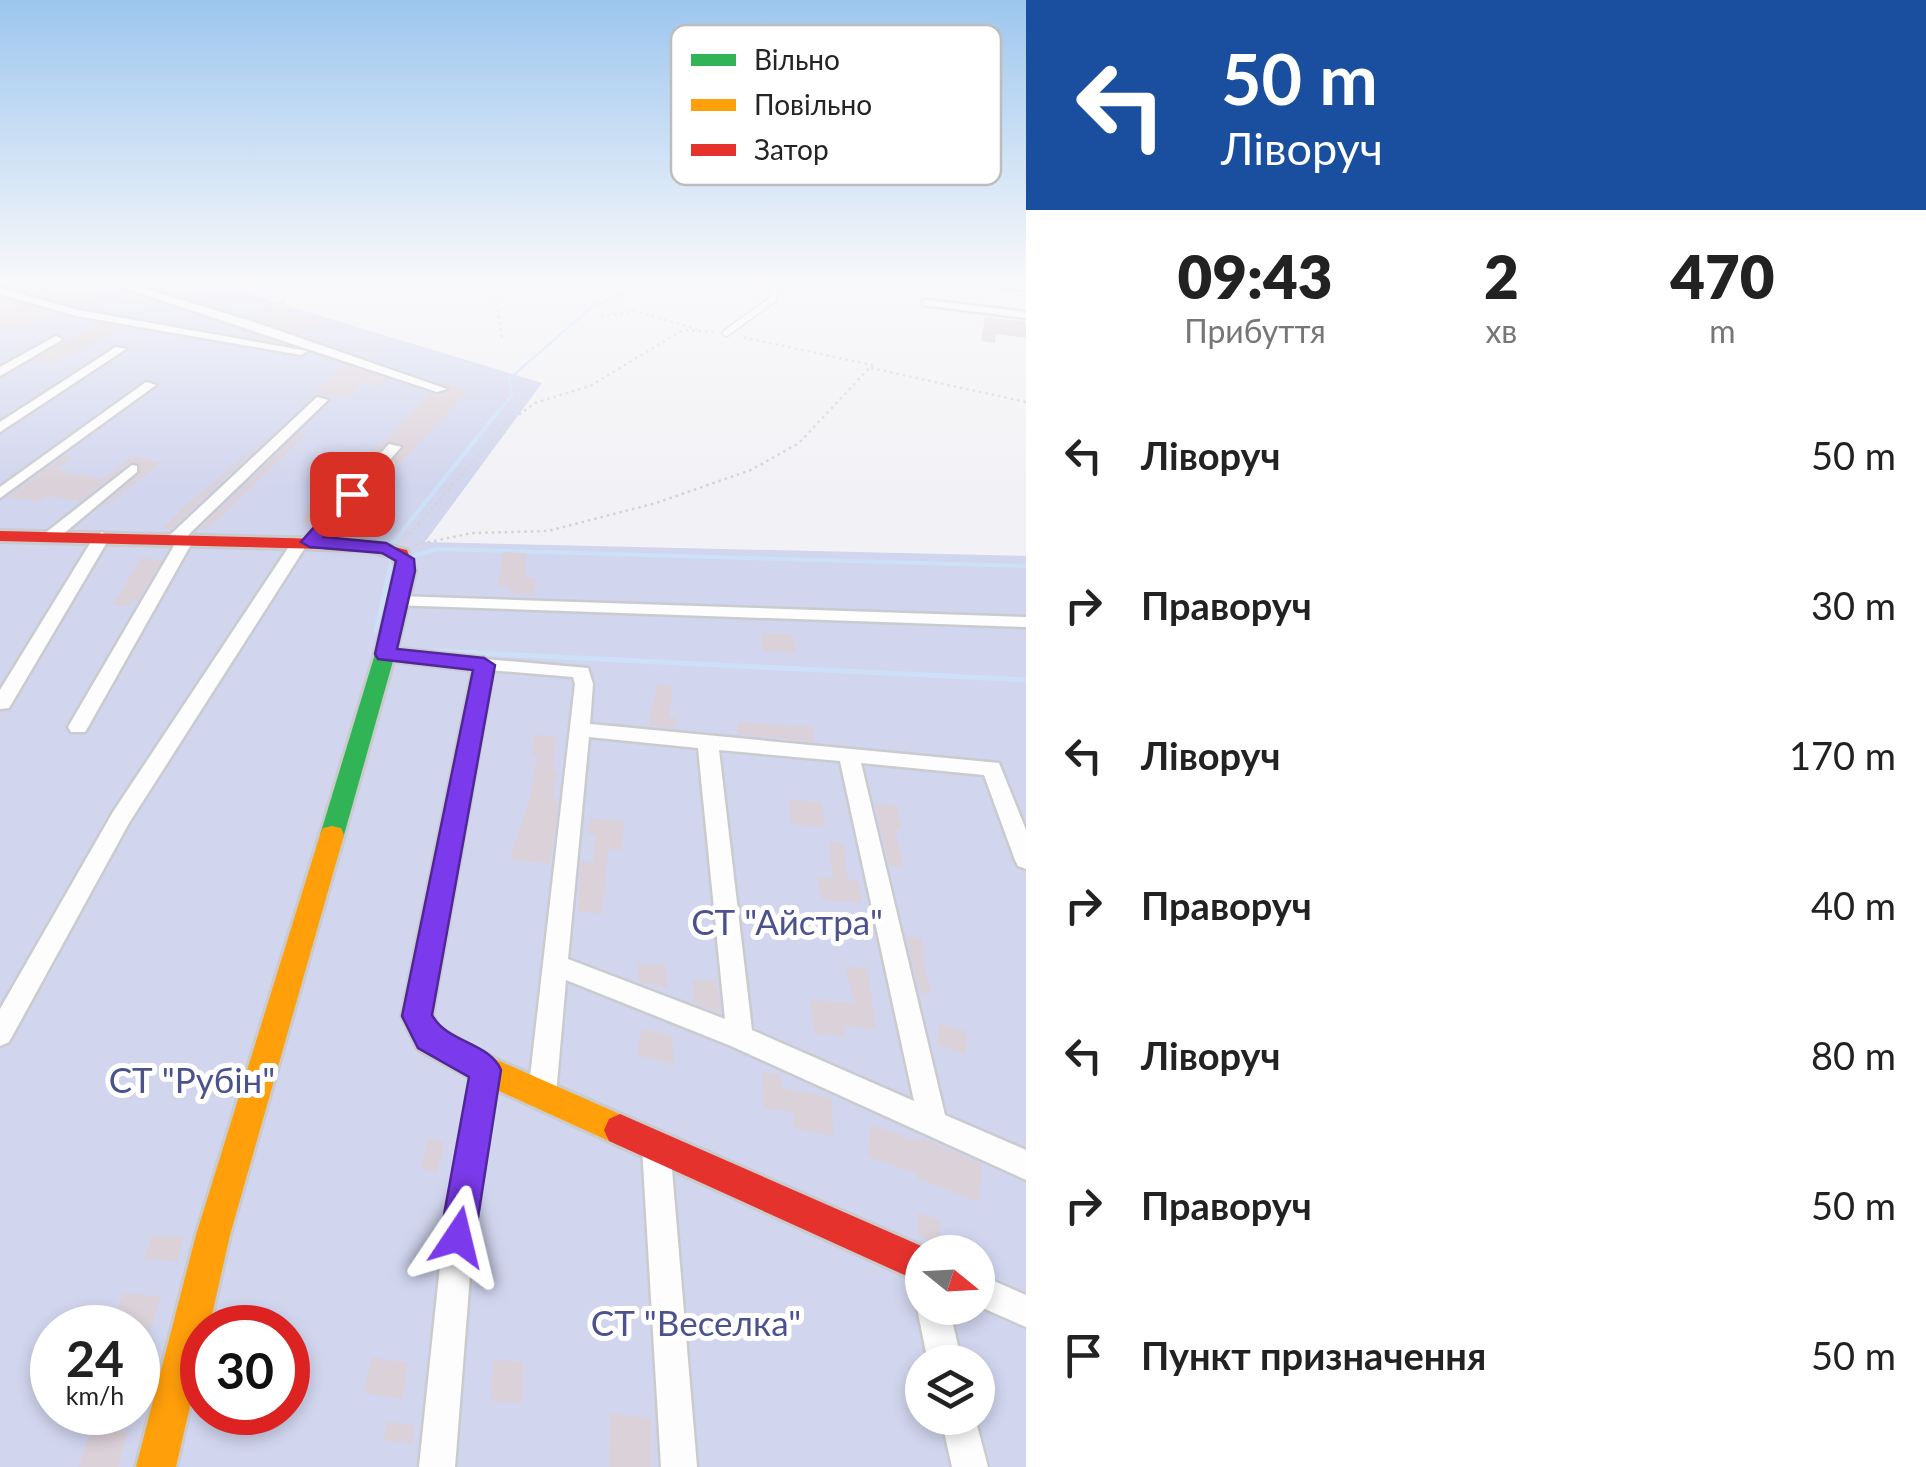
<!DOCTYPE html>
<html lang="uk">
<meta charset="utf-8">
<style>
:root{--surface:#fff;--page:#f2f2f2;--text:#222;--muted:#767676}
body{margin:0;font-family:Lato,sans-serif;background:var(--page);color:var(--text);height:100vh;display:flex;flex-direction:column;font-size:38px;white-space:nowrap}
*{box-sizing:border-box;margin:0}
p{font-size:32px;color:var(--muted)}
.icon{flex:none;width:55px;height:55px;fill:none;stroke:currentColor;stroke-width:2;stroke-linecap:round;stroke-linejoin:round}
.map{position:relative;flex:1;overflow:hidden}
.sheet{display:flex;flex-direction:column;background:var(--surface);width:900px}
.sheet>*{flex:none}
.top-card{background:#1a4fa0;color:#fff;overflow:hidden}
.needle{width:65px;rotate:108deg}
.buttons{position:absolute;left:905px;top:1235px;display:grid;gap:20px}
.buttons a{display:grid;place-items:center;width:90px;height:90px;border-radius:50%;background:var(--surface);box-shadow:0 5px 15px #0003;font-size:50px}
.speed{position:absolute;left:30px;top:1305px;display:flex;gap:20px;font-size:50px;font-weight:700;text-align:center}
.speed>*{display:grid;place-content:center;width:130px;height:130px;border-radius:50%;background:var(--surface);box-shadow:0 5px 15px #0003;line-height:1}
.speed small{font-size:25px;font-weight:400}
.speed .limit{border:15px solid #d22;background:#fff;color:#111}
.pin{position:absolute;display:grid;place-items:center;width:85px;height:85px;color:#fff;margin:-42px;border-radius:20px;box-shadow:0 5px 15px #0006}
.me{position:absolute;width:110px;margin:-55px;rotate:10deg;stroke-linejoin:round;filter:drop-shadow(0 0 8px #0008)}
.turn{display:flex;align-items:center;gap:35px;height:210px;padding:0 30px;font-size:45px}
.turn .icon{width:130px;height:130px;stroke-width:2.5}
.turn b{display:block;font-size:70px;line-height:85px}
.eta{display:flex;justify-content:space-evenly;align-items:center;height:170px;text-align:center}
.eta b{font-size:60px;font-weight:800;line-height:70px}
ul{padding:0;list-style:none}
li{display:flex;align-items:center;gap:30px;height:150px;padding:0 30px}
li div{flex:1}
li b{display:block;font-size:38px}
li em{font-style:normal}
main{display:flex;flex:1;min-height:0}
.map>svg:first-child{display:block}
.green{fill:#d1d5ee;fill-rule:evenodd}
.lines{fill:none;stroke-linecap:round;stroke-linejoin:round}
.stream-far2{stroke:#cce1f7;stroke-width:2.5}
.stream-far1{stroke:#cce1f7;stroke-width:4}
.stream{stroke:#cce1f7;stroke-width:5}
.building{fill:#dbd1d8}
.lane-casing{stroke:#cacbce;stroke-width:9}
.street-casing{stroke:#cacbce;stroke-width:5}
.fast-casing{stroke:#cacbce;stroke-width:6}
.slow-casing{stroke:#cacbce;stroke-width:6}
.jam-casing{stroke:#cacbce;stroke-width:6}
.path{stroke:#d3d3d4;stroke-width:2.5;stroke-dasharray:2.5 4;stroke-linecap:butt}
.lane{stroke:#fdfdfe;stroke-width:6}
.street{fill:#fdfdfe;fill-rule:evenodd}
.fast{fill:#30b455;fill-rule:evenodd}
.slow{fill:#ff9f0a;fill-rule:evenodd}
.jam{fill:#e5322d;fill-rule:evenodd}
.route{fill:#7c3aed;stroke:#51269a;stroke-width:2.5}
.labels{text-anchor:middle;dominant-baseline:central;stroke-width:10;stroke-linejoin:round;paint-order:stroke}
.near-park-label{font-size:35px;fill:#4b528d;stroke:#fff}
.key{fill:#fff;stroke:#bdbdbe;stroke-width:2.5}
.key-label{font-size:28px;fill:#242427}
</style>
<main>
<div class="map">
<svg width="1026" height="1467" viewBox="0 0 1026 1467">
<rect width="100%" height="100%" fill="#f2f2f6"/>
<path class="green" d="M0 280H202L542 383 425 542 1026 556V1467H0ZM922 1252H978V1308H922ZM52 1328H138V1412H52ZM202 1328H288V1412H202ZM922 1362H978V1418H922Z"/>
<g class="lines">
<path class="stream-far2" d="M495 416 512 395 509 379 593 306 654 280"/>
<path class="stream-far1" d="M392 544 497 413
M413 556 437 549 1026 566
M385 589 392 559"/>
<path class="stream" d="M376 631 386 587
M435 651 1026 680"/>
</g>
<path class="building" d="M72 280H96L157 303 153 306 107 293 75 305 1 284 7 282 39 291Z
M0 298 54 313 13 330 0 327Z
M284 300 288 307 282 310 324 325 300 334 246 316Z
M985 317 1026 322V338L996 334 995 343 981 341Z
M98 323 122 328 53 364 34 360Z
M344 365 389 380 379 386 363 382 348 397 315 392Z
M440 381 468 391 375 490H378L350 522 342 521 404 445 386 442 313 523H303L311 499 329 500 375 445 379 446 400 426 430 394 438 396 450 391Z
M276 429 171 529 163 528 191 501Z
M300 432 307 433 218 520 206 529H200Z
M65 456 73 457 54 470 102 479 133 456 160 463 108 505H104L139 475 140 464 130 462 80 501 48 496 41 501 6 498Z
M503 552 527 553 524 578H536L534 595 510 593 511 587 498 586Z
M141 558 162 560 138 601 132 600 129 606 113 605Z
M761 633 792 635 796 653 763 651Z
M657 684 673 686 669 717 676 718V728L649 726Z
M738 722 813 727 814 742 738 734Z
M534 735 556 736 552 770 557 771 553 799H558L550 864 510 859 530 797 537 755H531Z
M789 799 822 803 825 827 791 824Z
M875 804 897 806 901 830 895 829 904 867 890 866Z
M590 818 624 821 622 850 609 849 601 914 578 911 581 862 593 863 596 835 588 834Z
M829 842 843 843 848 879 858 880 862 903 822 900 818 877 833 878Z
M906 936 921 938 925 957H921L932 993H920Z
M638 964 665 965 667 988 639 982Z
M846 967 867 968 876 1029 844 1026 846 1036 815 1034 810 1000 854 1003Z
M693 979 717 981 721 1013 693 1003Z
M939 1023 967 1032 965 1054 937 1045Z
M642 1029 672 1036 674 1064 637 1055Z
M763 1073 780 1075 781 1088 832 1098 833 1136 793 1128 794 1112 764 1108Z
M871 1125 921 1142 922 1138 982 1164 979 1202 917 1178V1173L868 1157Z
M428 1139 444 1142 437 1172 421 1169Z
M917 1213 939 1219 941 1245 918 1235Z
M152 1235 184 1237 177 1262 144 1259Z
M123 1293 161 1297 150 1330 112 1326Z
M372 1357 408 1363 402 1399 364 1393Z
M493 1360 523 1362 522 1403 491 1401Z
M610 1414 651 1418V1467H609Z
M387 1422 415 1426 412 1444 384 1440Z
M91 1430 128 1432 118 1467H79Z"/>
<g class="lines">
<g class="lane-casing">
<path id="lane" d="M726 333 773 299 776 280"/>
</g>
<g class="street-casing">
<path id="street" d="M100 280H116L254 322 447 389 437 392Z
M924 280 1026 284V290L974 284 962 287Z
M0 288 78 310 307 351 301 355 77 316 0 294Z
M927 300 1026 312V318L923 305V301Z
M56 336 62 339 60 341 0 376V367Z
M116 347 126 349 0 432V422Z
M146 382 156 385 0 498V487Z
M317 397 328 400 188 535 194 539 88 727 85 732H71L68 727 175 544 169 542V536Z
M389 444 401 447 316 545 306 546 129 823 9 1042 0 1046V1009L113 812 294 539 305 538Z
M132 465 137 466V472L56 540H44V534Z
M102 532 110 537 9 708 0 709V690L94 537Z
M398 596 1026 617V627L392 605 389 601Z
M484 659 588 668 593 684 590 724 999 763 1026 830V869L1018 866 1015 860 984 775 861 763 945 1115 1026 1150V1180L731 1046 566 980 556 1095 552 1104 542 1108 532 1104 528 1095 575 684 573 677 477 669 475 665 477 661ZM589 737 698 748 725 1019 568 959ZM719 750 840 761 914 1101 752 1030Z
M486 1057 496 1061 500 1070 473 1237 455 1467H419L443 1237 472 1070 476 1061Z
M656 1132 666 1136 670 1146 697 1467H661L642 1146 646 1136Z
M978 1274 1026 1295V1327L978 1306Z
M922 1297V1308H949L962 1362H928L917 1308Z
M941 1418H975L988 1467H952Z"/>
</g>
<g class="fast-casing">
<path id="fast" d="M385 648 395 654 344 835 341 842H323L320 835 375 654Z"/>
</g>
<g class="slow-casing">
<path id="slow" d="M394 612 404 618 397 649 484 658 494 665 432 1015 440 1029 497 1060 631 1119 636 1130 631 1141 620 1146 475 1080 418 1049 402 1016 473 670 378 659 375 654 384 618Z
M332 826 341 828 344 835 230 1235 209 1328H202V1354L176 1467H136L196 1235 320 835 323 828Z"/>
</g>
<g class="jam-casing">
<path id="jam" d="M0 531 365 540 407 550 415 571 404 618 394 624 384 618 397 571 393 557 365 550 0 541Z
M620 1114 935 1252H922V1283L609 1141 604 1130 609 1119Z"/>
</g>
<path class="path" d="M487 280 486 287 497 304 502 341
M601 317 634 311 697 329
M871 368 1026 402
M405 539 506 424 535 403 590 386 683 330 714 332
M415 545 472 533 548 531 656 503 751 470 799 443 872 365 742 337"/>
<use href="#lane" class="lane"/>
<use href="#street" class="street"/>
<use href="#fast" class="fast"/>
<use href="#slow" class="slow"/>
<use href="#jam" class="jam"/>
</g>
<linearGradient id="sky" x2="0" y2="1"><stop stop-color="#9dc6ee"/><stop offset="0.58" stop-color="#f9f9fb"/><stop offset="1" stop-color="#f9f9fb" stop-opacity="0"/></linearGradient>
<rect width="1026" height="486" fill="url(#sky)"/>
<path class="route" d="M346 491 361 494 324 537 386 543 414 559 415 571 397 649 484 658 495 665 432 1015C447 1043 489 1042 501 1070L475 1237 470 1250 458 1255 445 1250 440 1237 469 1077 418 1048 402 1016 473 670 378 659 375 654 396 561 382 553 310 547 301 542Z"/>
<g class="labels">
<g class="near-park-label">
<text x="787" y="921">СТ "Айстра"</text>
<text x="192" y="1079">СТ "Рубін"</text>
<text x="696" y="1322">СТ "Веселка"</text>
</g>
</g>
<rect x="671" y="25" width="330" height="160" rx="15" class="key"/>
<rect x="691" y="54" width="45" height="12" fill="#30b455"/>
<rect x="691" y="99" width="45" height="12" fill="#ff9f0a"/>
<rect x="691" y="144" width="45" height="12" fill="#e5322d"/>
<g class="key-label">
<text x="754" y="70">Вільно</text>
<text x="754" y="115">Повільно</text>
<text x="754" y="160">Затор</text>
</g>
</svg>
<div class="buttons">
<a><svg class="needle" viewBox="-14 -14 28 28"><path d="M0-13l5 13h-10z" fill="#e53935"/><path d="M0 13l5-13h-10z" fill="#767676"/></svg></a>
<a><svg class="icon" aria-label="layers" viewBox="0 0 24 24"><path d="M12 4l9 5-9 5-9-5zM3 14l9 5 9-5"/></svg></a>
</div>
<div class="speed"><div>24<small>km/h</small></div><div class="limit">30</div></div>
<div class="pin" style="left:352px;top:494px;background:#d93025"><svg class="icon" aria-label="arrive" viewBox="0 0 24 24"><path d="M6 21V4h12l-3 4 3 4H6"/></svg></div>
<svg class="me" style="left:458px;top:1237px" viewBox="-20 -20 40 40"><path d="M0-17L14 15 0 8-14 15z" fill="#7c3aed" stroke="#fff" stroke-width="4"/></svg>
</div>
<section class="sheet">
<div class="top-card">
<div class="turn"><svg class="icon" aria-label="left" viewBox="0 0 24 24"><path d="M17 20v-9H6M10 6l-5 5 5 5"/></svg><div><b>50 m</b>Ліворуч</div></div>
</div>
<div class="eta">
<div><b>09:43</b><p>Прибуття</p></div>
<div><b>2</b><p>хв</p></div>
<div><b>470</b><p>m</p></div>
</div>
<ul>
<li><svg class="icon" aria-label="left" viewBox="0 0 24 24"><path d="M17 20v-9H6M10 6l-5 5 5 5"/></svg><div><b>Ліворуч</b></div><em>50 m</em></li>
<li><svg class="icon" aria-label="right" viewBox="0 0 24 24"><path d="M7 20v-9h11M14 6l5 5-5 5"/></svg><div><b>Праворуч</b></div><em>30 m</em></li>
<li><svg class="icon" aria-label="left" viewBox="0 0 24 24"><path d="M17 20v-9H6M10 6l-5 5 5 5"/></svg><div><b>Ліворуч</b></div><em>170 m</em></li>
<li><svg class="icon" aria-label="right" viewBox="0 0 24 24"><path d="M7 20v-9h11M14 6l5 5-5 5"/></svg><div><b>Праворуч</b></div><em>40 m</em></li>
<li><svg class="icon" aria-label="left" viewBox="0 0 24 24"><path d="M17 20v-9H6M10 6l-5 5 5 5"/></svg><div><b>Ліворуч</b></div><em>80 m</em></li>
<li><svg class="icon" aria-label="right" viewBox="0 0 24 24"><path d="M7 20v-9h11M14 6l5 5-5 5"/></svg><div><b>Праворуч</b></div><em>50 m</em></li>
<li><svg class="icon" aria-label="arrive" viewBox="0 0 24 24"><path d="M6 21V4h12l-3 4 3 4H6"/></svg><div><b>Пункт призначення</b></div><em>50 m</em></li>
</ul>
</section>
</main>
